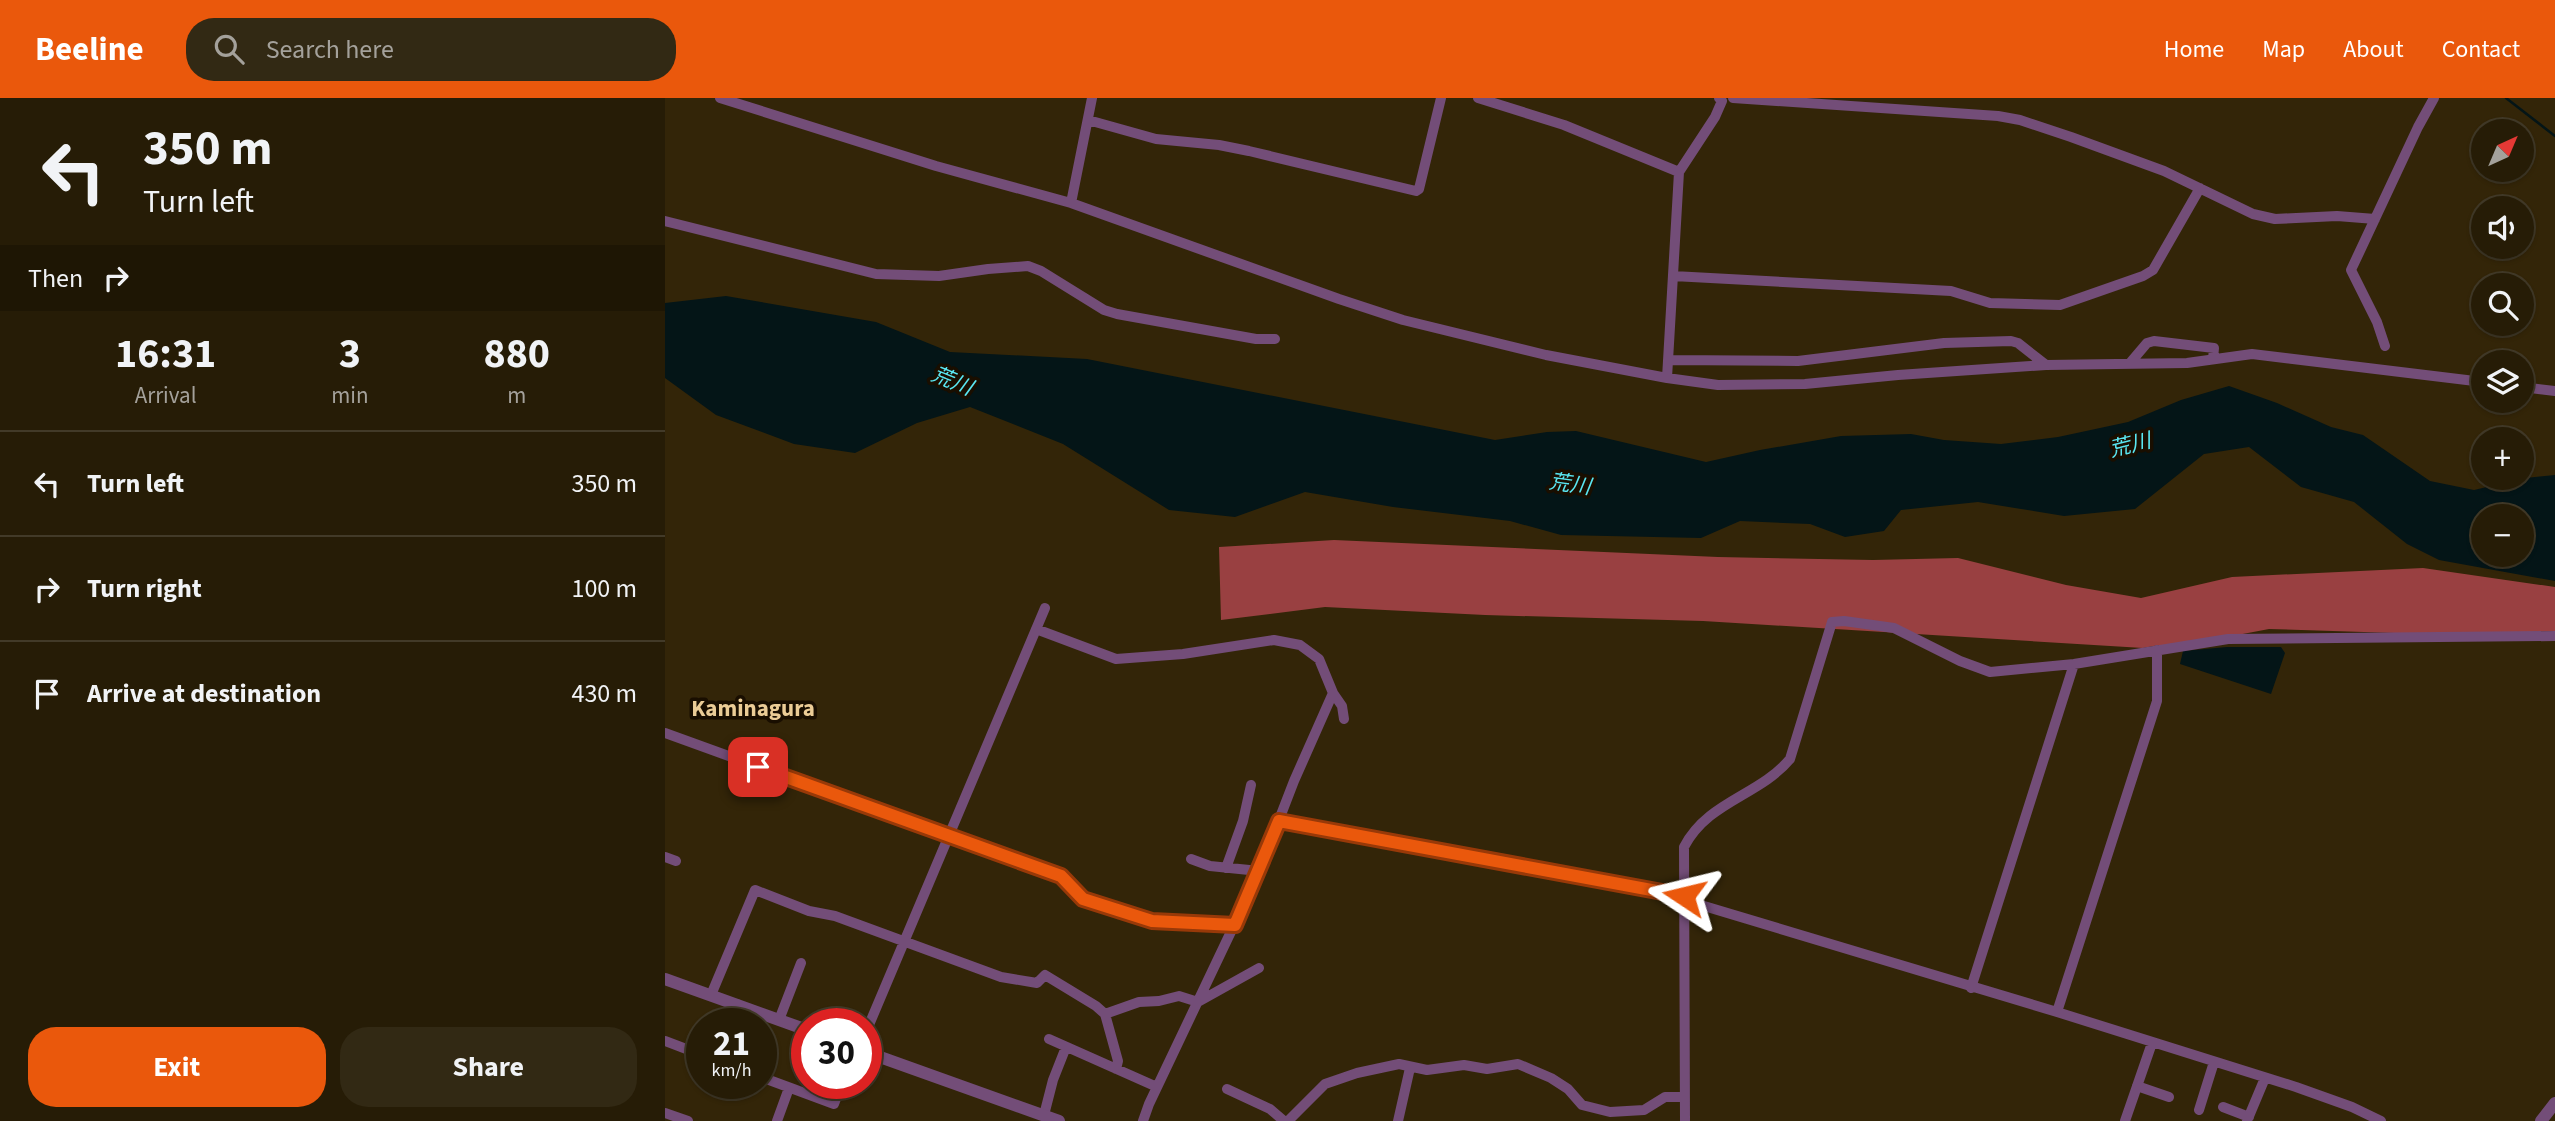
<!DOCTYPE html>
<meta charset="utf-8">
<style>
:root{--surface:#261c06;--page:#322914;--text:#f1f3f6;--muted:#a4a19b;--line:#423a28;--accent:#ea580c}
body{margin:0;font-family:"Source Sans 3","Noto Sans JP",sans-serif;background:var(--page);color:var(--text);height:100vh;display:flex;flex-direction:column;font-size:26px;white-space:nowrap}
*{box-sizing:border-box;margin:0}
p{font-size:23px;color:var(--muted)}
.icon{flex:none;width:38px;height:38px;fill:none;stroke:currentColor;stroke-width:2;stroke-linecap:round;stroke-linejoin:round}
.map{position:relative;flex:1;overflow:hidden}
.panel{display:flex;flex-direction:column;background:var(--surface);width:665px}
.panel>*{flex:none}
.guide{background:#261c06;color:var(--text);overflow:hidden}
.needle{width:46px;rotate:44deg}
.fabs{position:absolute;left:1806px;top:21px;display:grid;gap:14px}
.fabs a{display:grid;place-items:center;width:63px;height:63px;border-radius:50%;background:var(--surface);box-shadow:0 2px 5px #0004,0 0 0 2px var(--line);font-size:35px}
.speed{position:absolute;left:21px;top:910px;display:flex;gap:14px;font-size:35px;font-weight:700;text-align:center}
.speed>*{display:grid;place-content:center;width:91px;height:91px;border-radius:50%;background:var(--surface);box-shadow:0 2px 5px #0004,0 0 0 2px var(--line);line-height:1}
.speed small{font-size:18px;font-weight:400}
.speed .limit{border:10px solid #d22;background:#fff;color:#111}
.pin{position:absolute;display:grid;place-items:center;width:60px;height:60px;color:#fff;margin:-30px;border-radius:14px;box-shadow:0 4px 10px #0006}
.me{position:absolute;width:77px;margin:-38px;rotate:280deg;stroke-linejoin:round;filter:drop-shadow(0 0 5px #0008)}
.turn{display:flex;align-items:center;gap:24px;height:147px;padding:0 28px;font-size:32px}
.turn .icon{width:91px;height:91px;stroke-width:2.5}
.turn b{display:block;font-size:49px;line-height:60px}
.then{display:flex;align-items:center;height:66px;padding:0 28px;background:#0003;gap:14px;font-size:26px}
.eta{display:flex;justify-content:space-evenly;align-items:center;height:119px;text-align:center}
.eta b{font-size:42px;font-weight:700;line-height:49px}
.primary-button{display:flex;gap:14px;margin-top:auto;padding:14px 28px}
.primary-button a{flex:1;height:80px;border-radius:28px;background:var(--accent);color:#fff;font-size:28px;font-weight:700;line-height:80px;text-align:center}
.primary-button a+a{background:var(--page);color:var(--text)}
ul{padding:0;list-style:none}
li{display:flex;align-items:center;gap:21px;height:105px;padding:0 28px;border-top:2px solid var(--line)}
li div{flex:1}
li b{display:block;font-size:26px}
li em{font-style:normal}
header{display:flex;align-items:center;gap:42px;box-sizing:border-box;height:98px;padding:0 35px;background:var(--accent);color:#fff}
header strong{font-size:33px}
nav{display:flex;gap:38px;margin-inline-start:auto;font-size:24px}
.search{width:490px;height:63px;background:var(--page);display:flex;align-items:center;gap:18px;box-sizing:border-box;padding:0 24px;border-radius:28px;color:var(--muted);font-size:26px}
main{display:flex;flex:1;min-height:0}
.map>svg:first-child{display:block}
.forest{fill:#994041}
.water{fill:#041517;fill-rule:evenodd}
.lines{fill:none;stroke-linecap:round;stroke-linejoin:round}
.stream{stroke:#041517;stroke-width:2.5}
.minor{stroke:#734d78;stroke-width:10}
.tertiary{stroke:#734d78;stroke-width:12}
.route-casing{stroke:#983908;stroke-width:18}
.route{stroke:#ea580c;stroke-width:12}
.labels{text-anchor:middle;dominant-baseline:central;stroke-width:7;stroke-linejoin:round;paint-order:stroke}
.water-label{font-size:21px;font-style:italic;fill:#5ae6f1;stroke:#190e00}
.quarter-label{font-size:23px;font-weight:bold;fill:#ebcc96;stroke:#190e00}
</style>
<header>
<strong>Beeline</strong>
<div class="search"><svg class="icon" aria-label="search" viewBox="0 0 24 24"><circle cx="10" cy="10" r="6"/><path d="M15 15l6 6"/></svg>Search here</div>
<nav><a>Home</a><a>Map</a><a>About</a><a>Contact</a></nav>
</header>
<main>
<section class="panel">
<div class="guide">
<div class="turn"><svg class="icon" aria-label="left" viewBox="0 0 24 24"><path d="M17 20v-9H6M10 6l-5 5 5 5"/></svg><div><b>350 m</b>Turn left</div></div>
<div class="then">Then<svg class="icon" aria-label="right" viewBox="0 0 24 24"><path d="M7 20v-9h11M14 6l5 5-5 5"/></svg></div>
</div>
<div class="eta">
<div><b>16:31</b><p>Arrival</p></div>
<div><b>3</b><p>min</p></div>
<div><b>880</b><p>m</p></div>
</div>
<ul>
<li><svg class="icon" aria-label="left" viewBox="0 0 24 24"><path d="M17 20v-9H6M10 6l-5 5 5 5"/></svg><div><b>Turn left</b></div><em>350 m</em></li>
<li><svg class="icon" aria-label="right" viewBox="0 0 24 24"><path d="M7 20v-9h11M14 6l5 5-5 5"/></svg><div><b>Turn right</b></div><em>100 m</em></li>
<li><svg class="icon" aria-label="arrive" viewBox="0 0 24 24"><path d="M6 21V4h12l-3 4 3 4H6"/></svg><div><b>Arrive at destination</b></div><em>430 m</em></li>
</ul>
<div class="primary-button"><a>Exit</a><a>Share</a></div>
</section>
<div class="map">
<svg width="1890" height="1023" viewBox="0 0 1890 1023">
<rect width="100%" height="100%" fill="#332508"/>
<path class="forest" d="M669 442 1053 459 1208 462 1293 460 1401 487 1476 500 1567 479 1758 470 1890 489V533L1792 537 1604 531 1504 550 1494 547 1478 550 1038 523 820 517 660 509 556 522 554 449Z"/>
<path class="water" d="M61 198 211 224 285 254 422 261 830 342 882 334 911 333 1041 364 1095 352 1176 338 1246 336 1279 342 1336 346 1393 339 1463 324 1516 302 1564 288 1612 305 1666 329 1698 337 1765 383 1809 392 1861 380 1890 377V483L1774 462 1742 446 1689 404 1636 389 1584 349 1539 356 1470 411 1399 418 1313 404 1236 412 1219 433 1180 439 1145 426 1075 423 1036 440 896 437 845 423 728 409 640 394 570 419 504 412 398 346 305 309 252 325 190 355 129 346 51 317 0 280V205ZM1818 418H1857V457H1818Z
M1562 549H1616L1620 555 1606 596 1515 566 1518 553Z"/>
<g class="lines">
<path class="stream" d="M1841 0 1890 38"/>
<path class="minor" d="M55 0 271 68 406 105 674 201 738 222 881 257 1002 280 1053 287 1140 286 1233 277 1381 267 1522 265 1587 256 1818 284
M813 0 899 27 1014 74
M1068 0 1333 18 1355 22 1406 39 1499 73 1588 116 1610 121 1672 118 1710 121
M423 22 491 41 554 47 584 53 751 93 754 91 776 0
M406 105 427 0
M0 123 211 176 274 178 323 171 363 168 376 173 439 212 452 216 591 241H610
M1008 178 1286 193 1325 205 1395 207 1478 178 1488 172 1535 90
M1720 248 1712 224 1686 172 1753 29 1769 0
M1003 262 1133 263 1279 245 1346 243 1353 245 1381 267
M1465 265 1482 245 1489 243 1549 250 1548 261
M1002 280 1014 74 1050 19 1057 3 1054 0
M1857 289 1890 293
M371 531 451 561 518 556 609 542 635 547 654 561 668 595 677 608 679 621
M0 635 396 778 418 801 487 823 570 827
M614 723 1019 798
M0 759 11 763
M526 761 545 768 594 773
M561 770 578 723 586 687
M1019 802 1392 914 1631 989 1687 1009 1716 1023
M1306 890 1409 566
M46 897 90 792 144 813 170 818 336 879 372 885 380 877 431 908 440 916 453 963 451 971
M1392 914 1492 603V552
M440 916 474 904 494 903 514 898 533 904 594 870
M114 922 136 865
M63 926 72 906
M201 934 380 510
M384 941 492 989
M0 943 37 957
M96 979 169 1006 177 985
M1472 988 1504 999
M562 991 605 1011 619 1023
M1558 1009 1584 1019
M1534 1012 1549 964
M0 1015 23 1023
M379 1017 388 982 401 949
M112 1023 124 990
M478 1023 484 1006 592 779 629 683 668 595
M623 1023 660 986 692 975 734 966 762 972 799 967 822 971 853 966 886 980 903 991 917 1007 945 1014 979 1012 1000 999H1020
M733 1023 745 970
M1020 1023 1019 749C1043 703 1094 698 1125 661L1167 524 1179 523 1229 530 1295 563 1325 574 1409 566 1563 541 1890 538
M1460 1023 1487 945
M1582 1023 1600 980"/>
<path class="tertiary" d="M0 881 142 932
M201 954 394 1023
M1876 1023 1890 1005"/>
</g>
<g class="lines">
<g class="route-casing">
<path id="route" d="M93 669 396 778 418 801 487 823 570 827 614 723 1019 798"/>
</g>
<use href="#route" class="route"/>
</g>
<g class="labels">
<g class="water-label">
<text transform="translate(287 283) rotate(22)">荒川</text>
<text transform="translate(1465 347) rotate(-14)">荒川</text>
<text transform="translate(905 386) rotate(8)">荒川</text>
</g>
<g class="quarter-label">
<text x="88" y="610">Kaminagura</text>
</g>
</g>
</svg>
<div class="fabs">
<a><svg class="needle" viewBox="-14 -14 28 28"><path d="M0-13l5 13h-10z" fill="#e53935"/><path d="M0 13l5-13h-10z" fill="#a4a19b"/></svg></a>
<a><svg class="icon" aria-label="sound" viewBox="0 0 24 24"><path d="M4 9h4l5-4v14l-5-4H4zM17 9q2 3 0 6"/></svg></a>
<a><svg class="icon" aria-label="search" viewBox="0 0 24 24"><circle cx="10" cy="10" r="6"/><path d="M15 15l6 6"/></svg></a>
<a><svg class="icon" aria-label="layers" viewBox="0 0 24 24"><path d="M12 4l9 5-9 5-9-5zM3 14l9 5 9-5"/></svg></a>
<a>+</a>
<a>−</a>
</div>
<div class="speed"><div>21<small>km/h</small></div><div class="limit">30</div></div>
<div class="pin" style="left:93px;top:669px;background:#d93025"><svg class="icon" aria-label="arrive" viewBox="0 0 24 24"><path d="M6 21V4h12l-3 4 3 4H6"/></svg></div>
<svg class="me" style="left:1019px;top:798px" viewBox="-20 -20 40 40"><path d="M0-17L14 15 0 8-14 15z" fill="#ea580c" stroke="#fff" stroke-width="4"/></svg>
</div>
</main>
